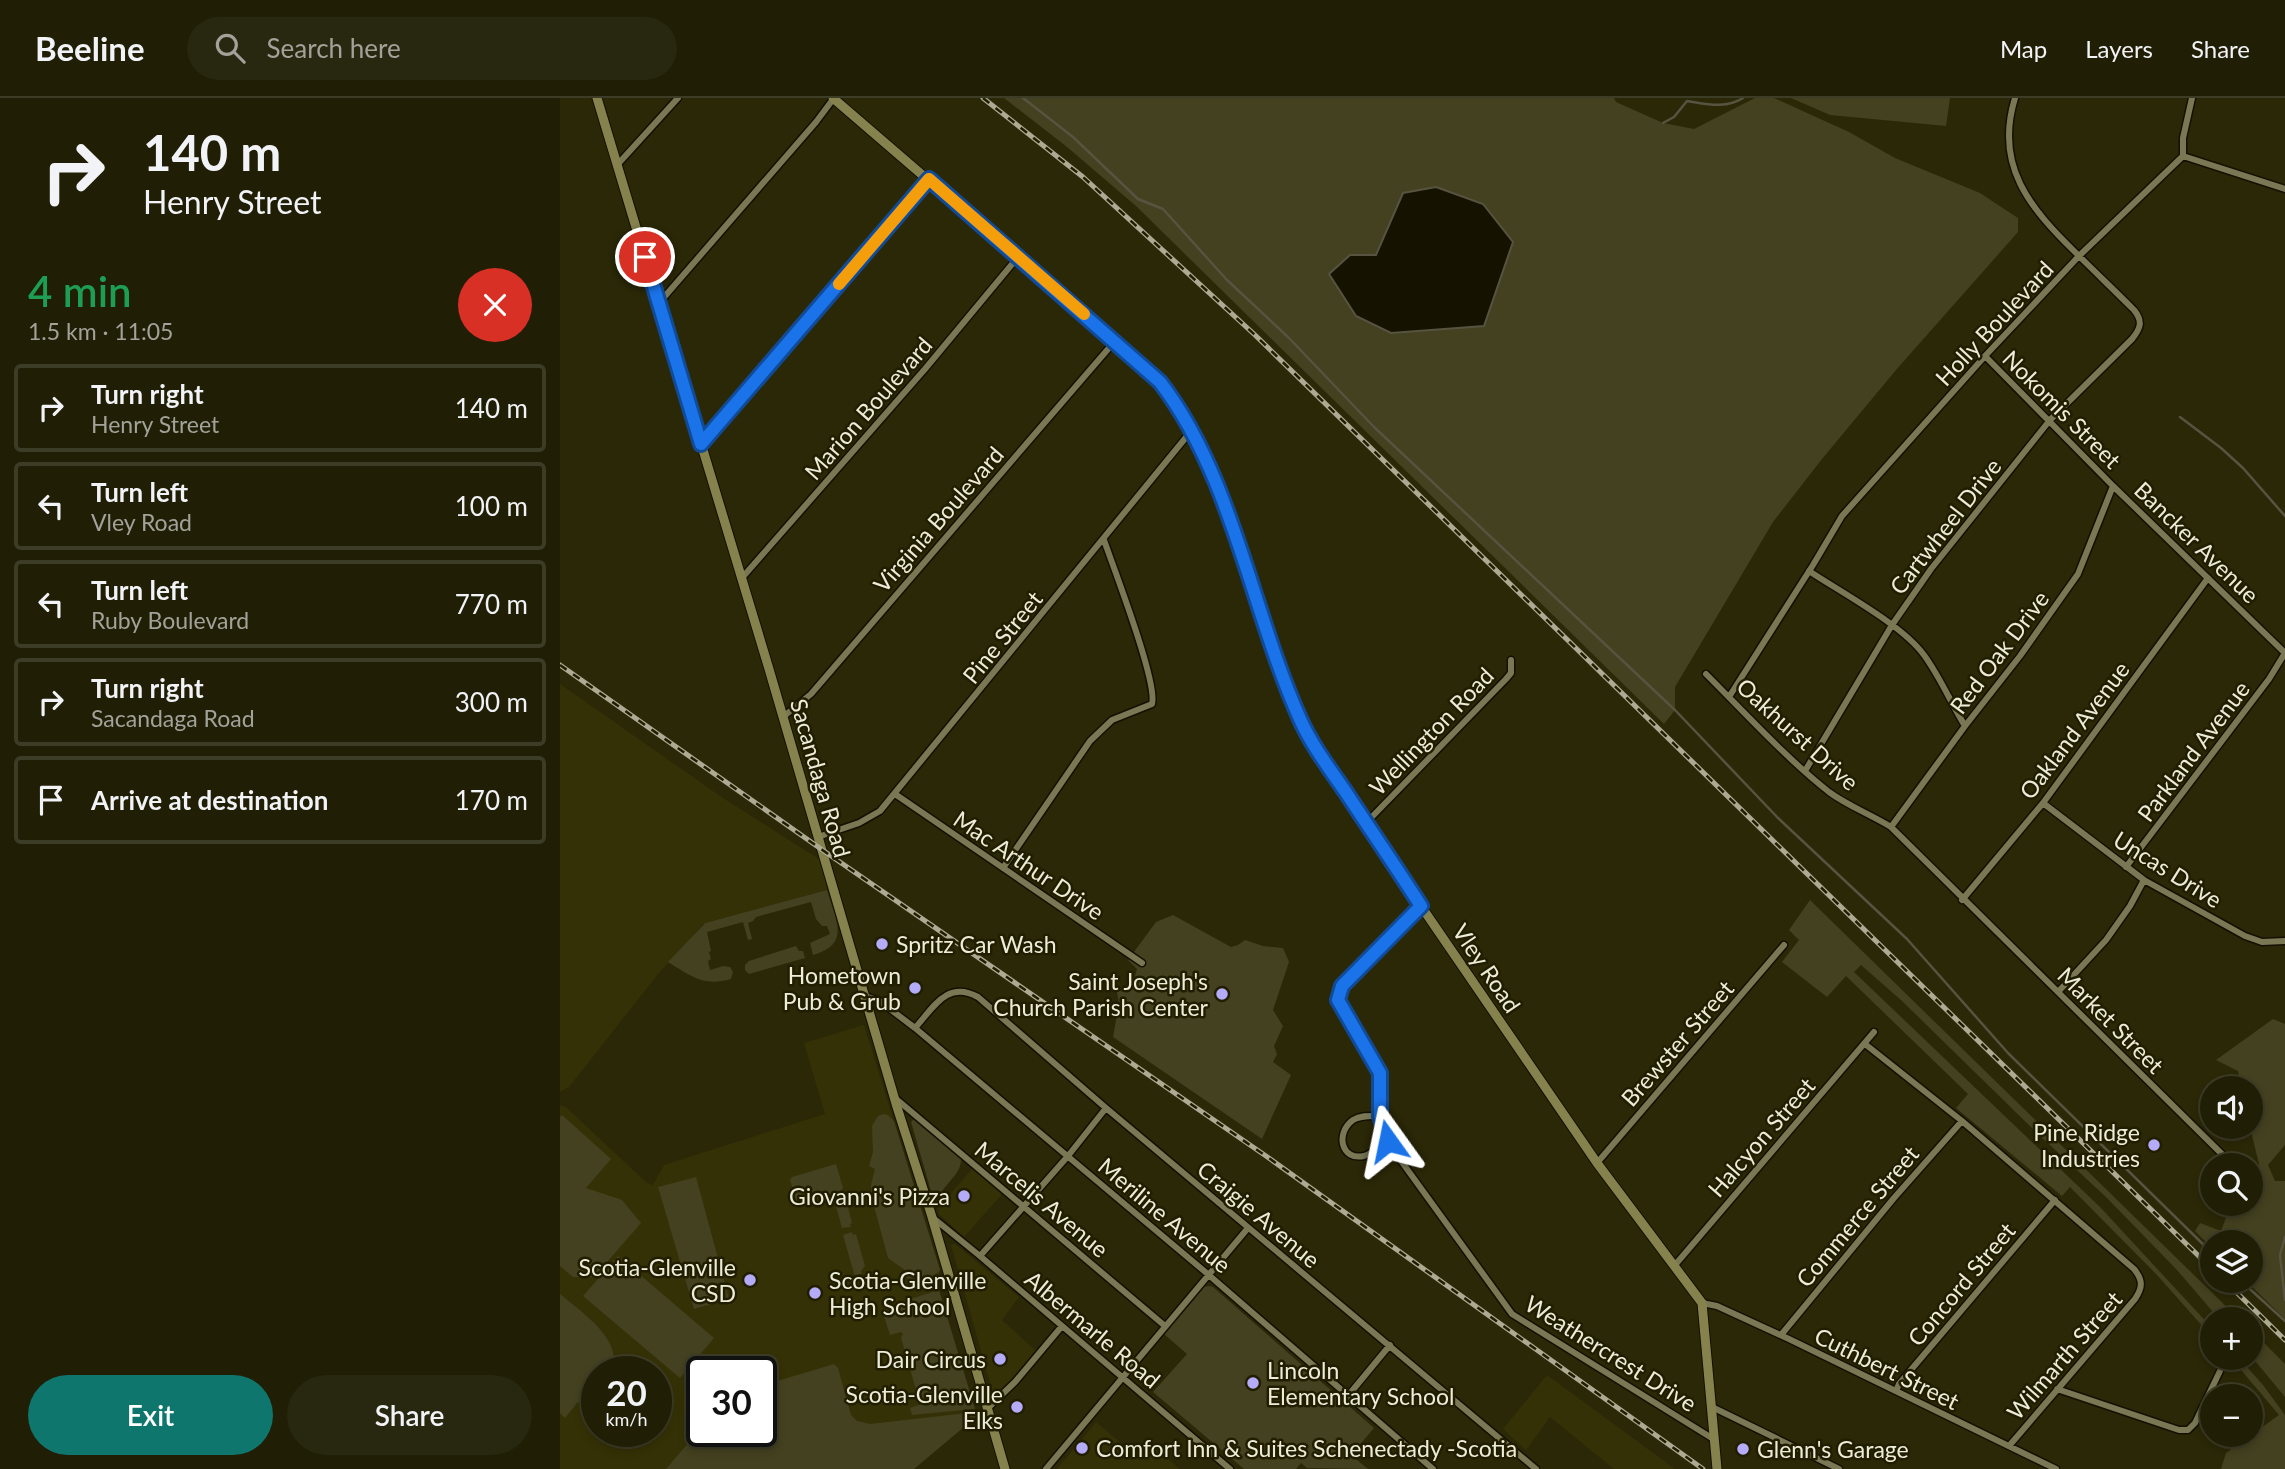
<!DOCTYPE html>
<meta charset="utf-8">
<style>
:root{--surface:#201e05;--page:#28270f;--text:#f1f3f6;--muted:#a2a29a;--line:#3d3c27;--accent:#0f766e}
body{margin:0;font-family:Lato,sans-serif;background:var(--page);color:var(--text);height:100vh;display:flex;flex-direction:column;font-size:26px;white-space:nowrap}
*{box-sizing:border-box;margin:0}
p{font-size:23px;color:var(--muted)}
.icon{flex:none;width:38px;height:38px;fill:none;stroke:currentColor;stroke-width:2;stroke-linecap:round;stroke-linejoin:round}
.map{position:relative;flex:1;overflow:hidden}
.drawer{display:flex;flex-direction:column;background:var(--surface);width:560px}
.drawer>*{flex:none}
.top-card{background:#201e05;color:var(--text);overflow:hidden}
.buttons{position:absolute;left:1640px;top:978px;display:grid;gap:14px}
.buttons a{display:grid;place-items:center;width:63px;height:63px;border-radius:50%;background:var(--surface);box-shadow:0 4px 10px #0003,0 0 0 2px var(--line);font-size:35px}
.speed{position:absolute;left:21px;top:1258px;display:flex;gap:14px;font-size:35px;font-weight:700;text-align:center}
.speed>*{display:grid;place-content:center;width:91px;height:91px;border-radius:50%;background:var(--surface);box-shadow:0 4px 10px #0003,0 0 0 2px var(--line);line-height:1}
.speed small{font-size:18px;font-weight:400}
.speed .limit{border:4px solid #111;border-radius:10px;background:#fff;color:#111}
.pin{position:absolute;display:grid;place-items:center;width:60px;height:60px;color:#fff;margin:-30px;border:4px solid #fff;border-radius:50%;box-shadow:0 2px 7px #0007}
.me{position:absolute;width:77px;margin:-38px;rotate:348deg;stroke-linejoin:round;filter:drop-shadow(0 0 5px #0008)}
.turn{display:flex;align-items:center;gap:24px;height:147px;padding:0 28px;font-size:32px}
.turn .icon{width:91px;height:91px;stroke-width:2.5}
.turn b{display:block;font-size:49px;line-height:60px}
.round{display:grid;place-items:center;flex:none;width:74px;height:74px;border-radius:37px;background:var(--page)}
.headline{display:flex;align-items:center;justify-content:space-between;height:119px;padding:0 28px}
h1{font-size:42px;font-weight:600;line-height:52px;color:#1e9e55}
.action{display:flex;gap:14px;margin-top:auto;padding:14px 28px}
.action a{flex:1;height:80px;border-radius:42px;background:var(--accent);color:#fff;font-size:28px;font-weight:600;line-height:80px;text-align:center}
.action a+a{background:var(--page);color:var(--text)}
ul{padding:0;list-style:none}
li{display:flex;align-items:center;gap:21px;height:88px;margin:0 14px 10px;padding:0 14px;border:4px solid var(--line);border-radius:7px}
li div{flex:1}
li b{display:block;font-size:26px}
li em{font-style:normal}
header{display:flex;align-items:center;gap:42px;box-sizing:border-box;height:98px;padding:0 35px;background:var(--surface);border-bottom:2px solid var(--line)}
header strong{font-size:33px}
nav{display:flex;gap:38px;margin-inline-start:auto;font-size:24px}
.search{width:490px;height:63px;background:var(--page);display:flex;align-items:center;gap:18px;box-sizing:border-box;padding:0 24px;border-radius:38px;color:var(--muted);font-size:26px}
main{display:flex;flex:1;min-height:0}
.map>svg:first-child{display:block}
.built{fill:#353106;fill-rule:evenodd}
.green{fill:#43411f}
.water{fill:#151200;stroke:#565341;stroke-width:2}
.lines{fill:none;stroke-linecap:round;stroke-linejoin:round}
.stream{stroke:#565341;stroke-width:2.5}
.street-casing{stroke:#131000;stroke-width:9}
.secondary-casing{stroke:#131000;stroke-width:11}
.street{stroke:#797754;stroke-width:6}
.secondary{stroke:#86824e;stroke-width:9}
.rail-casing{stroke:#acaa93;stroke-width:5}
.rail{stroke:#211e00;stroke-width:2.5;stroke-dasharray:8;stroke-linecap:butt}
.route-casing{stroke:#114b97;stroke-width:18}
.route{stroke:#1a73e8;stroke-width:12}
.slow{stroke:#f59e0b;stroke-width:12}
.poi-dot{fill:#b4acf9;stroke:#211e00;stroke-width:2.5}
.labels{text-anchor:middle;dominant-baseline:central;stroke-width:5;stroke-linejoin:round;paint-order:stroke}
.street-label{font-size:23px;fill:#edecd9;stroke:#211e00}
.poi-label{font-size:23px;fill:#edecd9;stroke:#211e00;text-anchor:end}
</style>
<header>
<strong>Beeline</strong>
<div class="search"><svg class="icon" aria-label="search" viewBox="0 0 24 24"><circle cx="10" cy="10" r="6"/><path d="M15 15l6 6"/></svg>Search here</div>
<nav><a>Map</a><a>Layers</a><a>Share</a></nav>
</header>
<main>
<section class="drawer">
<div class="top-card">
<div class="turn"><svg class="icon" aria-label="right" viewBox="0 0 24 24"><path d="M7 20v-9h11M14 6l5 5-5 5"/></svg><div><b>140 m</b>Henry Street</div></div>
</div>
<div class="headline"><div><h1>4 min</h1><p>1.5 km · 11:05</p></div><a class="round" style="background:#d93025;color:#fff"><svg class="icon" aria-label="close" viewBox="0 0 24 24"><path d="M6 6l12 12M18 6L6 18"/></svg></a></div>
<ul>
<li><svg class="icon" aria-label="right" viewBox="0 0 24 24"><path d="M7 20v-9h11M14 6l5 5-5 5"/></svg><div><b>Turn right</b><p>Henry Street</p></div><em>140 m</em></li>
<li><svg class="icon" aria-label="left" viewBox="0 0 24 24"><path d="M17 20v-9H6M10 6l-5 5 5 5"/></svg><div><b>Turn left</b><p>Vley Road</p></div><em>100 m</em></li>
<li><svg class="icon" aria-label="left" viewBox="0 0 24 24"><path d="M17 20v-9H6M10 6l-5 5 5 5"/></svg><div><b>Turn left</b><p>Ruby Boulevard</p></div><em>770 m</em></li>
<li><svg class="icon" aria-label="right" viewBox="0 0 24 24"><path d="M7 20v-9h11M14 6l5 5-5 5"/></svg><div><b>Turn right</b><p>Sacandaga Road</p></div><em>300 m</em></li>
<li><svg class="icon" aria-label="arrive" viewBox="0 0 24 24"><path d="M6 21V4h12l-3 4 3 4H6"/></svg><div><b>Arrive at destination</b></div><em>170 m</em></li>
</ul>
<div class="action"><a>Exit</a><a>Share</a></div>
</section>
<div class="map">
<svg width="1725" height="1371" viewBox="0 0 1725 1371">
<rect width="100%" height="100%" fill="#2b2807"/>
<path class="built" d="M0 586 160 698 262 763 267 792 144 825 98 876 9 989 0 994Z
M304 927 380 1172 379 1192 417 1318 354 1371H0V1007L7 1010 87 1085 93 1087 104 1067 265 1016 244 945ZM37 1274H96V1334H37ZM142 1274H201V1334H142Z
M413 1070 442 1096 404 1139 379 1116 378 1110Z
M395 1146 459 1199 442 1222 476 1253 443 1291 433 1295 391 1147Z
M987 1277 1115 1371H1054L990 1319 966 1352 943 1331Z
M536 1324 576 1358 587 1344 620 1371H497Z"/>
<path class="green" d="M444 0H1054L1056 4 1103 25 1134 31 1195 0H1214L1289 34 1335 60 1420 95 1458 120V134L1336 272 1262 361 1213 424 1115 589V612L1104 626 576 108 507 49Z
M1231 0H1390L1386 28 1270 17Z
M267 792C275 821 292 846 253 857L250 845 270 836 267 828H262L256 821 251 804 196 819 193 823 188 825 192 841 188 842 183 824 147 834 151 853 149 854 151 861 148 863 150 872 163 868 170 869 173 874 171 881C143 889 131 878 108 864L145 825Z
M1250 802 1679 1221H1659L1617 1172 1547 1100 1476 1034 1342 903 1301 867 1294 874 1540 1109 1652 1230V1239L1597 1177 1510 1089 1502 1098 1396 1010 1408 996 1286 878 1267 899 1222 864 1239 842 1229 832Z
M613 817 671 849 678 847 685 842 703 848 723 850 729 864 713 912 723 928 714 948 717 956 713 964 731 977 702 1041 553 939 559 906 557 894 572 889 577 871 568 862 596 824Z
M236 848 239 853H243L245 860 189 876 185 872V867L189 863Z
M1713 921 1725 926V1047L1708 1067 1715 1083H1725V1221L1686 1183H1690V1144H1652V1150L1635 1133 1640 1125 1661 1133 1669 1112 1690 1106 1699 1066 1690 1029V990H1681L1678 973 1656 962Z
M323 1016 328 1017 334 1023 380 1172C371 1183 357 1184 344 1179L346 1173 328 1160 311 1097V1087L315 1071 309 1068 313 1054 312 1028 318 1018Z
M2 1017 51 1061 26 1090 62 1102 81 1125 34 1179H13L0 1168V1019Z
M354 1021 401 1060C402 1079 378 1088 378 1106L375 1107 351 1024Z
M276 1066 283 1090 281 1093 239 1106 237 1105 230 1082 232 1079Z
M136 1079 169 1201 134 1211 98 1089Z
M282 1099 286 1101 292 1125 290 1126 291 1129 282 1130 274 1101Z
M292 1134 293 1137 296 1136 305 1168 301 1173 302 1175 295 1179 283 1137Z
M58 1158 154 1240 120 1280 23 1198Z
M649 1188 653 1189 814 1330 791 1357 808 1371 747 1370 741 1365 736 1371H684L593 1294 627 1256 604 1236 644 1189Z
M379 1192 415 1311 352 1317 350 1310 362 1306 363 1303 359 1302 341 1240 343 1236 341 1234 330 1237 323 1215 325 1209Z
M0 1196C20 1213 66 1243 51 1274H37V1293L30 1300 17 1305 5 1320 0 1315Z
M1691 1232 1725 1266V1299L1691 1258Z
M1671 1260H1679L1703 1287 1725 1317V1371H1661L1666 1355 1719 1317Z
M274 1266 278 1270 291 1317 297 1323 310 1326 416 1314 417 1318 354 1371H106L142 1329V1334H201V1293L214 1284Z"/>
<path class="water" d="M876 89 923 106 953 144 924 228 831 235 796 218 769 176 790 157H816L843 95Z"/>
<g class="lines">
<path class="stream" d="M463 0 513 39 578 101 603 111 667 182 728 239 814 329 1115 612 1218 720 1347 841 1448 955 1652 1155
M1103 25 1114 19 1127 3C1147 6 1166 11 1183 0
M1620 319 1661 350 1683 370 1725 418
M1725 1139 1720 1157 1725 1202
M1681 1183 1725 1223"/>
<g class="street-casing">
<path id="street" d="M1623 58 1725 91
M58 66 118 0
M99 205 256 24 274 0
M1425 258 1553 388 1725 555
M141 346 369 81
M1249 473C1282 495 1341 526 1364 557 1380 579 1391 605 1405 628
M181 481 365 271 458 159
M1146 576C1185 615 1226 660 1269 694 1288 708 1310 716 1331 729L1674 1068
M1169 599 1253 467 1282 418 1425 258 1519 158 1623 58V40L1632 0
M223 619 251 596 555 243
M1245 673 1332 527 1371 471 1490 322 1572 241C1581 230 1583 223 1574 212 1555 193 1535 174 1516 155 1470 110 1434 68 1455 0
M335 696 582 865
M1483 705 1584 782 1685 838 1702 844 1725 843
M806 725 946 581 951 575V562
M1331 729 1405 628 1460 558 1518 476 1553 388
M258 739 299 725 320 713 632 332
M1566 769 1709 581 1725 555
M443 770 530 643 552 622 592 606C598 585 554 471 544 442
M1402 802 1483 705 1648 480
M861 808 782 888 778 903 820 975V1018L831 1049 952 1216 1155 1342
M1498 894 1546 842 1570 808 1584 782
M307 899 318 902 355 930 643 1172 873 1371
M355 930C374 909 387 882 418 899L546 1010 976 1371
M1305 946 1402 1023 1574 1171C1583 1182 1583 1189 1575 1201L1449 1348
M335 1000 605 1228
M820 1018C811 1018 801 1017 793 1022 775 1035 781 1063 804 1058 814 1055 820 1049 828 1043
M1037 1065 1224 847
M372 1119 420 1158 670 1371
M420 1158 508 1058 546 1010
M1115 1167 1314 934
M1142 1205 1157 1208 1229 1241 1496 1371
M1221 1237 1334 1100 1402 1023
M1497 1291 1619 1332H1628L1635 1325 1660 1273
M1336 1293 1339 1286 1495 1102
M787 1299 830 1247
M1152 1309 1279 1371
M428 1310 455 1284 502 1228
M486 1371 688 1130"/>
</g>
<g class="secondary-casing">
<path id="secondary" d="M37 0 209 571 337 1009 372 1119 445 1371
M273 0 555 243 600 284 618 308 641 350 661 398 729 594 741 624 754 646 861 808 1037 1065 1142 1205 1157 1371"/>
</g>
<use href="#street" class="street"/>
<use href="#secondary" class="secondary"/>
<g class="rail-casing">
<path id="rail" d="M423 0 523 79 695 237 1652 1171
M0 567 261 751 706 1058 1143 1371
M1665 1183 1725 1242"/>
</g>
<use href="#rail" class="rail"/>
</g>
<g class="lines">
<g class="route-casing">
<path id="route" d="M85 159 141 346 369 81 600 284C673 379 691 512 740 621 751 646 769 670 785 693 810 731 836 769 861 808L782 888 778 902 820 975V1018L828 1043"/>
</g>
<use href="#route" class="route"/>
<path class="slow" d="M279 186 369 81 524 216"/>
</g>
<g class="poi-dot">
<circle cx="322" cy="846" r="7"/>
<circle cx="355" cy="890" r="7"/>
<circle cx="662" cy="896" r="7"/>
<circle cx="1594" cy="1047" r="7"/>
<circle cx="404" cy="1098" r="7"/>
<circle cx="190" cy="1182" r="7"/>
<circle cx="255" cy="1195" r="7"/>
<circle cx="440" cy="1261" r="7"/>
<circle cx="693" cy="1285" r="7"/>
<circle cx="457" cy="1309" r="7"/>
<circle cx="522" cy="1350" r="7"/>
<circle cx="1183" cy="1351" r="7"/>
</g>
<g class="labels">
<g class="street-label">
<text transform="translate(1434 225) rotate(-47)">Holly Boulevard</text>
<text transform="translate(308 310) rotate(-49)">Marion Boulevard</text>
<text transform="translate(1502 311) rotate(45)">Nokomis Street</text>
<text transform="translate(378 421) rotate(-49)">Virginia Boulevard</text>
<text transform="translate(1385 428) rotate(-52)">Cartwheel Drive</text>
<text transform="translate(1637 444) rotate(44)">Bancker Avenue</text>
<text transform="translate(442 539) rotate(-51)">Pine Street</text>
<text transform="translate(1439 554) rotate(-53)">Red Oak Drive</text>
<text transform="translate(1514 632) rotate(-53)">Oakland Avenue</text>
<text transform="translate(871 633) rotate(-46)">Wellington Road</text>
<text transform="translate(1238 636) rotate(42)">Oakhurst Drive</text>
<text transform="translate(1633 653) rotate(-53)">Parkland Avenue</text>
<text transform="translate(261 680) rotate(74)">Sacandaga Road</text>
<text transform="translate(469 767) rotate(34)">Mac Arthur Drive</text>
<text transform="translate(1608 771) rotate(32)">Uncas Drive</text>
<text transform="translate(927 870) rotate(56)">Vley Road</text>
<text transform="translate(1551 922) rotate(45)">Market Street</text>
<text transform="translate(1117 945) rotate(-49)">Brewster Street</text>
<text transform="translate(1201 1039) rotate(-49)">Halcyon Street</text>
<text transform="translate(482 1101) rotate(40)">Marcelis Avenue</text>
<text transform="translate(699 1116) rotate(40)">Craigie Avenue</text>
<text transform="translate(605 1117) rotate(40)">Meriline Avenue</text>
<text transform="translate(1297 1118) rotate(-50)">Commerce Street</text>
<text transform="translate(1401 1186) rotate(-50)">Concord Street</text>
<text transform="translate(533 1231) rotate(40)">Albermarle Road</text>
<text transform="translate(1051 1255) rotate(32)">Weathercrest Drive</text>
<text transform="translate(1504 1257) rotate(-49)">Wilmarth Street</text>
<text transform="translate(1327 1270) rotate(26)">Cuthbert Street</text>
</g>
<g class="poi-label">
<text x="336" y="846" text-anchor="start">Spritz Car Wash</text>
<text x="341" y="877">Hometown<tspan x="341" dy="26">Pub &amp; Grub</tspan></text>
<text x="648" y="883">Saint Joseph's<tspan x="648" dy="26">Church Parish Center</tspan></text>
<text x="1580" y="1034">Pine Ridge<tspan x="1580" dy="26">Industries</tspan></text>
<text x="390" y="1098">Giovanni's Pizza</text>
<text x="176" y="1169">Scotia-Glenville<tspan x="176" dy="26">CSD</tspan></text>
<text x="269" y="1182" text-anchor="start">Scotia-Glenville<tspan x="269" dy="26">High School</tspan></text>
<text x="426" y="1261">Dair Circus</text>
<text x="707" y="1272" text-anchor="start">Lincoln<tspan x="707" dy="26">Elementary School</tspan></text>
<text x="443" y="1296">Scotia-Glenville<tspan x="443" dy="26">Elks</tspan></text>
<text x="536" y="1350" text-anchor="start">Comfort Inn &amp; Suites Schenectady -Scotia</text>
<text x="1197" y="1351" text-anchor="start">Glenn's Garage</text>
</g>
</g>
</svg>
<div class="buttons">
<a><svg class="icon" aria-label="sound" viewBox="0 0 24 24"><path d="M4 9h4l5-4v14l-5-4H4zM17 9q2 3 0 6"/></svg></a>
<a><svg class="icon" aria-label="search" viewBox="0 0 24 24"><circle cx="10" cy="10" r="6"/><path d="M15 15l6 6"/></svg></a>
<a><svg class="icon" aria-label="layers" viewBox="0 0 24 24"><path d="M12 4l9 5-9 5-9-5zM3 14l9 5 9-5"/></svg></a>
<a>+</a>
<a>−</a>
</div>
<div class="speed"><div>20<small>km/h</small></div><div class="limit">30</div></div>
<div class="pin" style="left:85px;top:159px;background:#d93025"><svg class="icon" aria-label="arrive" viewBox="0 0 24 24"><path d="M6 21V4h12l-3 4 3 4H6"/></svg></div>
<svg class="me" style="left:828px;top:1043px" viewBox="-20 -20 40 40"><path d="M0-17L14 15 0 8-14 15z" fill="#1a73e8" stroke="#fff" stroke-width="4"/></svg>
</div>
</main>
